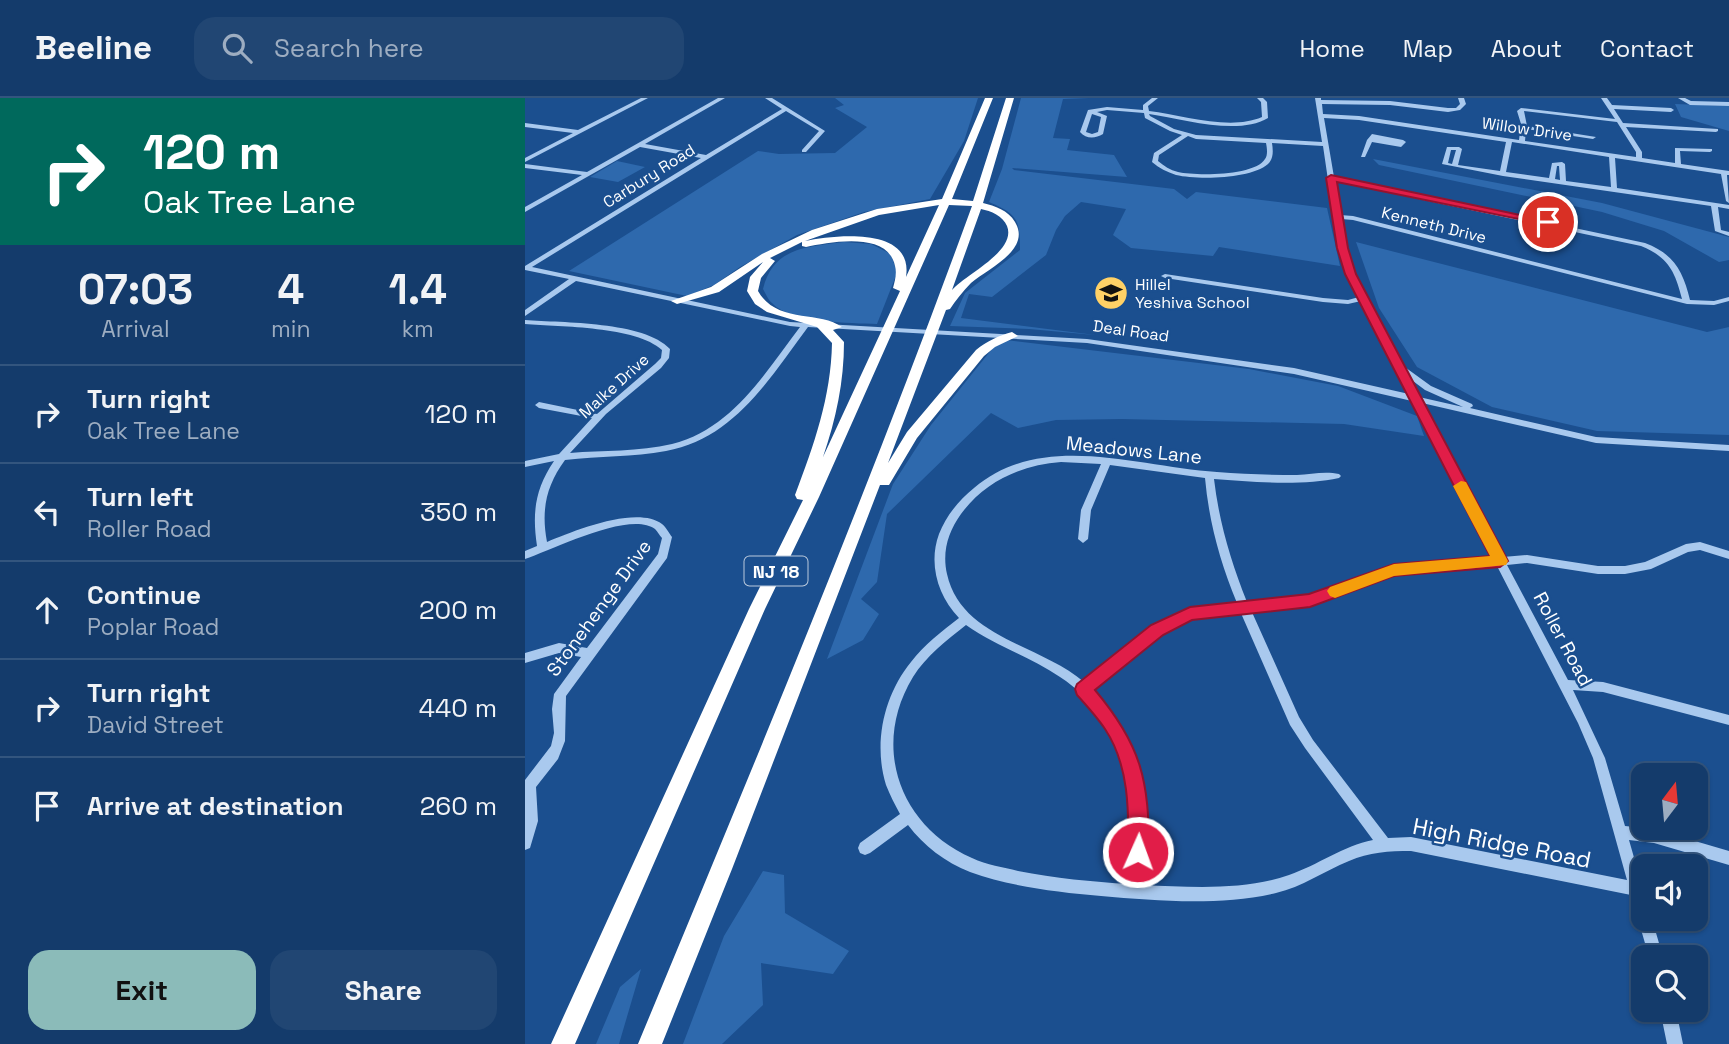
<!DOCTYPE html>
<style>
:root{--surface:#143b6b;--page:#214673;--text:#f1f3f6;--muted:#9dadc1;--line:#33557e;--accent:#8bbbb9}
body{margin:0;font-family:"Space Grotesk",sans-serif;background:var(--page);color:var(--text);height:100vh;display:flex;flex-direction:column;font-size:26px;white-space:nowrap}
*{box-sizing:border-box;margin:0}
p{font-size:23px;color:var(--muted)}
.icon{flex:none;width:38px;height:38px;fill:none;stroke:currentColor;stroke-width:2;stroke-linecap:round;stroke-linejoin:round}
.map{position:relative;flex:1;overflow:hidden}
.drawer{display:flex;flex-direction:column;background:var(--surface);width:525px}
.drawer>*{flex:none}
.top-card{background:#00695c;color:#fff;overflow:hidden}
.needle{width:46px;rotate:16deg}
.controls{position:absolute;left:1106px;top:665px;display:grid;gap:14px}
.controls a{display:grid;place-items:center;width:77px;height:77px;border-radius:14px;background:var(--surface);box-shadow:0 2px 5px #0004,0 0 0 2px var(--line);font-size:35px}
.pin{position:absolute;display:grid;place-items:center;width:60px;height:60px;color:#fff;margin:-30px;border:4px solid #fff;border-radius:50%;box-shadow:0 2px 7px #0007}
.me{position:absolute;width:77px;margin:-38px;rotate:2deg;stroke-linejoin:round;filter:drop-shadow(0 0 5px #0008)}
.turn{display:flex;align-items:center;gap:24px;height:147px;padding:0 28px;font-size:32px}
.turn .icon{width:91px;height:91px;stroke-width:2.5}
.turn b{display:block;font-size:49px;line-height:60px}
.eta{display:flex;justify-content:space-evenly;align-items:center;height:119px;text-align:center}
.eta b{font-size:42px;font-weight:600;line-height:49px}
.cta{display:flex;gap:14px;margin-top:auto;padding:14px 28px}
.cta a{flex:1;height:80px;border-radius:21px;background:var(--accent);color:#111;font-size:28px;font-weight:600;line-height:80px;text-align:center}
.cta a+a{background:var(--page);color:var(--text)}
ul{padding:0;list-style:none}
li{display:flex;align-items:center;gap:21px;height:98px;padding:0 28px;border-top:2px solid var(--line)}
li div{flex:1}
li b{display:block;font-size:26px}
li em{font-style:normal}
header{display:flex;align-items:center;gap:42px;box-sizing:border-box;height:98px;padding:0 35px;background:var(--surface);border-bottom:2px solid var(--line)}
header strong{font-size:33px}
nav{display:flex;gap:38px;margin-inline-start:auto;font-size:24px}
.search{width:490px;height:63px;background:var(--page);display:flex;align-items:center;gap:18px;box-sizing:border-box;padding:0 24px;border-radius:21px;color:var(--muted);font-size:26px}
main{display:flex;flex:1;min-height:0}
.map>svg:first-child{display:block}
.green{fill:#2e69ad}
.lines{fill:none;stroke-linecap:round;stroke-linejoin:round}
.minor{fill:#a9c9ee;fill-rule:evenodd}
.highway{fill:#fff;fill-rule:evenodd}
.route{fill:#e11d48;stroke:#92132f;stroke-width:2}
.slow{fill:#f59e0b}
.labels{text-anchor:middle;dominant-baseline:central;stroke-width:5;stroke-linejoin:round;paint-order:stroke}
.far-street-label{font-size:16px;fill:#fff;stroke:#1b4f8f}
.far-poi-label{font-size:16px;fill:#fff;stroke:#1b4f8f;text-anchor:start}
.shield{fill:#1b4f8f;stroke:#bbcadd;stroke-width:2}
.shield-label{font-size:18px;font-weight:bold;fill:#fff}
.street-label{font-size:19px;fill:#fff;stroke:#1b4f8f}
.near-street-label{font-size:23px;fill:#fff;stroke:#1b4f8f}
</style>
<header>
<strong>Beeline</strong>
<div class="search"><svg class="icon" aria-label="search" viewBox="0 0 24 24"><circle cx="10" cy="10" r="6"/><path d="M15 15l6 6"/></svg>Search here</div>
<nav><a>Home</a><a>Map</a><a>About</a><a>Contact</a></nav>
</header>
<main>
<section class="drawer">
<div class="top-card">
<div class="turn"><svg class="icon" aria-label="right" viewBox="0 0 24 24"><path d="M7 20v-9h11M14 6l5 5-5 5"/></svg><div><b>120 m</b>Oak Tree Lane</div></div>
</div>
<div class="eta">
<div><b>07:03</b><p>Arrival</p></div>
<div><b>4</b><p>min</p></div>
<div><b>1.4</b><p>km</p></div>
</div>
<ul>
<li><svg class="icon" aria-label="right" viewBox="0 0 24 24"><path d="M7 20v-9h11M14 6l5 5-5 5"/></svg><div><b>Turn right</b><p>Oak Tree Lane</p></div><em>120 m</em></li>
<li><svg class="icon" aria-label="left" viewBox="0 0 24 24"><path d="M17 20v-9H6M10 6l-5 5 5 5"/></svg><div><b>Turn left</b><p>Roller Road</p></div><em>350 m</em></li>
<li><svg class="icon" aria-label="ahead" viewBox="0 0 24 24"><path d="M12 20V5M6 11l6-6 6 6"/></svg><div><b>Continue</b><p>Poplar Road</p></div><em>200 m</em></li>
<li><svg class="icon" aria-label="right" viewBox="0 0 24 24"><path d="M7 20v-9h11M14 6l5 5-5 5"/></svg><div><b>Turn right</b><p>David Street</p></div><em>440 m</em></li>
<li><svg class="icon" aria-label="arrive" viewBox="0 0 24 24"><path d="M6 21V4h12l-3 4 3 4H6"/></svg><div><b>Arrive at destination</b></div><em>260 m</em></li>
</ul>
<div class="cta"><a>Exit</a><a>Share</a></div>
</section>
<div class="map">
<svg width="1204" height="946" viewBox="0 0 1204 946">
<rect width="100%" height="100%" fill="#1b4f8f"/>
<path class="green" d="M310 0H453L439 43 405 101 339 114 272 137 215 169 189 187 162 198 44 173 233 53 254 56 310 55 342 29 310 10 319 7Z
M496 0H564L538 1 528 40 545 41 542 52 589 57 602 79 487 70 489 72 649 91 662 101 671 94 802 110 815 168 694 149 688 158 606 150 588 137 601 111 556 104 540 118 531 132 521 157 467 199 444 196 436 220 570 237 504 231 425 228 440 195 495 152C495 121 492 116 464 104L477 71Z
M1150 6 1204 8V33L1156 19Z
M848 61 1077 105 1204 139V162L1194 164 1139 133 1077 114 854 67Z
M92 63 120 69 93 84 65 79Z
M319 144 346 146 366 156 372 175 352 226C327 225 264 225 247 205 243 202 241 196 238 191 248 149 282 149 319 144Z
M831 144 1182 234 1204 229V337L1072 333 967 309 892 269 854 210Z
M481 242 724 271 813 288 892 318 899 338 819 326 597 321 531 322 493 330 466 315 362 416 352 484 336 501 354 516 338 542 302 561 368 386 406 327 471 246Z
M238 773 259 777 260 815 324 853 308 876 236 865 238 907 197 946H158L199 838Z
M116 871 94 946H71L95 889Z"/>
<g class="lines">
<path class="minor" d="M116 0H123L0 64V60L48 35 0 29V25L53 32Z
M193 0H200L120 46 181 57 257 11 240 0H247L300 33 281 54H277V52L294 33 261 13 7 169 265 224 562 241 769 270 884 296 836 203 823 206 798 204 640 180 636 178 640 176 798 200 823 202 834 199 821 175 813 150 798 48 747 45C748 52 749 60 743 66 726 81 673 82 651 77 642 74 634 70 627 64L629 55 657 37 645 33 620 20 619 15 582 12 572 14 582 18 578 36C570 41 561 41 555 34L563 12 582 9 618 12V7L627 0H633L623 8 624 13C658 17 705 33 737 19L736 4 732 0H738L742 4 743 20C713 38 658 21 624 16L625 18 649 31 671 37 797 44 790 0H796V2L865 3 923 10H931L935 6 933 0H939L941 6 935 12 923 14 865 7 797 6 798 16 834 18 994 42 996 26 992 13 996 10 1090 21 1076 0H1082L1087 7 1146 10 1149 12 1146 14 1089 11 1098 25 1193 31V33L1191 34 1101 29 1117 54V60L1150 65V50L1187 51V53L1185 54 1155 53 1156 66 1204 73V77H1202L1204 105 1201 103 1196 76 1090 60 1092 90 1204 107V111L1193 109 1196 132 1204 134V138L1190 133 1186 108 978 78 917 66 922 49H934L937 51 933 67 975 73 981 44 834 22 799 20 809 79 1120 145C1149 156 1158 173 1165 202L1189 203 1204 199V203L1189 207 1162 206 828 122 816 121 821 150 829 175 877 267 906 288 947 306 948 308 945 310 1071 339 1204 347V353L1071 345 897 305 978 459 1002 457 1073 468H1100L1120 464 1161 446 1175 444 1204 453V461L1175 452 1163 454 1126 471 1100 476H1073L1002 465 982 467 1043 582 1078 584 1204 617V627L1078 594 1048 592 1080 660 1100 728 1129 731 1204 753V767L1129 745 1104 742 1118 791V821H1127L1138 859H1124L1106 797 886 753C864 753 844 754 824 763 799 773 777 789 751 795 695 808 633 803 576 798 532 794 487 789 445 774 420 764 399 748 383 727L345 755 340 757 335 755 333 750 335 745 375 716C370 707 365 697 361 687 348 645 359 597 386 564 399 547 417 533 434 520 413 498 403 466 414 436 421 418 434 402 449 390 518 332 612 369 692 374 718 376 745 377 772 377 786 376 801 373 814 376L816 378 814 380C777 388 727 384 689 381 694 424 706 464 722 504L785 498 861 470 968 460 887 303 769 276 562 245 283 229C245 280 209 341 141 353 108 359 74 358 40 362 21 388 16 412 22 444 48 433 112 407 137 426 141 429 144 435 147 439L142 460 41 598 40 643 33 661 11 689 13 723 5 750 0 752V682L26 648 29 635 27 611 29 596 56 559 34 555 0 565V555L34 545 62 550 133 456 137 440C134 437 133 434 130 431 105 412 27 452 0 461V453L12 448C7 415 10 391 29 363L0 369V363L34 356 67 320 14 310 10 307 14 304 72 316 130 266 136 260 137 252C111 228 36 229 0 226V222C38 225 119 223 145 251L144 260 136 270 81 316 45 355C78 352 114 354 147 346 207 331 240 275 275 229L265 228 51 183 0 218V212L44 181 0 172V168L176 60 115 49 0 114V109L57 77 0 70V66L62 74ZM999 13 1092 24 1111 54V59L1000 43 1001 31 1068 41 1071 39 1002 28ZM567 16 576 19 573 34 567 36 561 34ZM663 38 671 41 741 45C742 50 743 57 740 61 730 78 671 78 653 74 645 72 639 68 633 63L634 57ZM987 44 1084 59 1086 89 1041 83 1040 66 1037 64 1027 65 1024 80 981 74ZM926 52H931L927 66 923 65ZM1032 68H1034L1035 82 1030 81ZM809 83 1116 148C1143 159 1150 173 1157 201L828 118 815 117ZM884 280 900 292 938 309 894 299ZM536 364 576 366 556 412 553 441 558 445 563 441 566 412 585 367 680 380C684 424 695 464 712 505 694 507 674 507 657 513 626 524 585 563 559 584 515 546 436 540 422 476 417 454 423 434 436 416 460 383 497 367 536 364ZM972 468 1053 625 1068 660 1102 782 886 739 863 740 788 642 774 619 726 512 785 506 862 478ZM715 513 765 627 780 650 848 742C818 748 793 767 764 777 720 793 664 789 618 787 623 715 621 646 567 592L636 535 661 521ZM441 527C471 548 505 559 535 579 608 627 610 708 604 786 567 784 530 780 493 773 478 769 462 767 447 760 374 728 346 648 388 579 401 558 422 542 441 527Z
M1153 0H1160L1166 3 1204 4V8L1165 7Z
M847 36 878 42 881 44 876 49 847 44 840 59H836L842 42Z
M1135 912H1151L1158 946H1142Z"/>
<path class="highway" d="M460 0H468L427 101 448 103 481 0H489L458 105C470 108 483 112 490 124 507 152 462 171 446 185 438 193 431 202 425 211L421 212 363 365 382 334 451 252C462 243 473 238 487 234L493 238 470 249 459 258 392 340 364 387H355L207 771 137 946H113C228 669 344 391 447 108L424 107 294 399 240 511 50 946H26L224 511 278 402 272 401 270 397C289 347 306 299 307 245L292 229 242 214 230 206 222 193 225 179 238 164 194 194 152 206 146 203 186 189 237 156 287 132 352 111 417 101ZM414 107 381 179C389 128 310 137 280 143L354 117ZM456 111C466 113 478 118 482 128 492 153 441 176 427 192ZM277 144V148L281 149C306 144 363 133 370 168 372 175 370 183 368 190L375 193 298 359C311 321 319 284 319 244L308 232 317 229C294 212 252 226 233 193L236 180 250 163 245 160Z"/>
</g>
<path class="route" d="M806 77 1028 124 1023 127 812 84 823 150 831 176 983 463 975 469 869 478 785 509 667 522 638 537 570 592C617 648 624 683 624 754L621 762 613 765 606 762 603 754C604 713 604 667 580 631 572 619 562 608 552 597L550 591 552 586 626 527 665 509 784 496 869 466 965 458 820 176 812 150 801 80Z"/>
<path class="slow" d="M936 383 941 384 983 463 981 467 869 478 810 500 805 498 802 493 805 489 869 466 965 458 928 388Z"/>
<defs>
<g id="school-disc" transform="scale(1.75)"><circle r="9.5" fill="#ffd166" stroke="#1b4f8f"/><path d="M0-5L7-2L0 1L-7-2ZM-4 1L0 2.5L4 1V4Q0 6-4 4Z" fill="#111"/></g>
</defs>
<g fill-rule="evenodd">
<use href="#school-disc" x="586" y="195"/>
</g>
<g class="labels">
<g class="far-street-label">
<text transform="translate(1002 31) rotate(8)">Willow Drive</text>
<text transform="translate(124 78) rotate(-32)">Carbury Road</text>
<text transform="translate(909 127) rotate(14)">Kenneth Drive</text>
<text transform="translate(606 233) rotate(8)">Deal Road</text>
<text transform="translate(89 288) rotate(-42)">Malke Drive</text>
</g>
<g class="far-poi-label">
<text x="610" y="186">Hillel<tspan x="610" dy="18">Yeshiva School</tspan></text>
</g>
<rect class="shield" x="219.5" y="458.5" width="63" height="29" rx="5"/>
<g class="shield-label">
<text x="251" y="473">NJ 18</text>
</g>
<g class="street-label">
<text transform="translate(609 352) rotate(6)">Meadows Lane</text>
<text transform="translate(74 510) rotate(-54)">Stonehenge Drive</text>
<text transform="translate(1038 541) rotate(62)">Roller Road</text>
</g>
<g class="near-street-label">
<text transform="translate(977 745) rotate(11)">High Ridge Road</text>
</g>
</g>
</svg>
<div class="controls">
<a><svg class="needle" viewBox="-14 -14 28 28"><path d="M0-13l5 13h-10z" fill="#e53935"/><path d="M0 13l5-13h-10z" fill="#9dadc1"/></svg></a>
<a><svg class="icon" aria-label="sound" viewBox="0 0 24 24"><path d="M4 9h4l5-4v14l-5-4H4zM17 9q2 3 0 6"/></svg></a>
<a><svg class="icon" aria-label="search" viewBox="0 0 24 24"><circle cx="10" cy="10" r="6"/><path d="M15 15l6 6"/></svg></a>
</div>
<div class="pin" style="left:1023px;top:124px;background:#d93025"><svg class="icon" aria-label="arrive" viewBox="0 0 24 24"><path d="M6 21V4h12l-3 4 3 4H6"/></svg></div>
<svg class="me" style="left:613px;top:754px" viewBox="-20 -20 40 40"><circle r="17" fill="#e11d48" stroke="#fff" stroke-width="3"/><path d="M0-11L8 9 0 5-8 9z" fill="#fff"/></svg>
</div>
</main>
